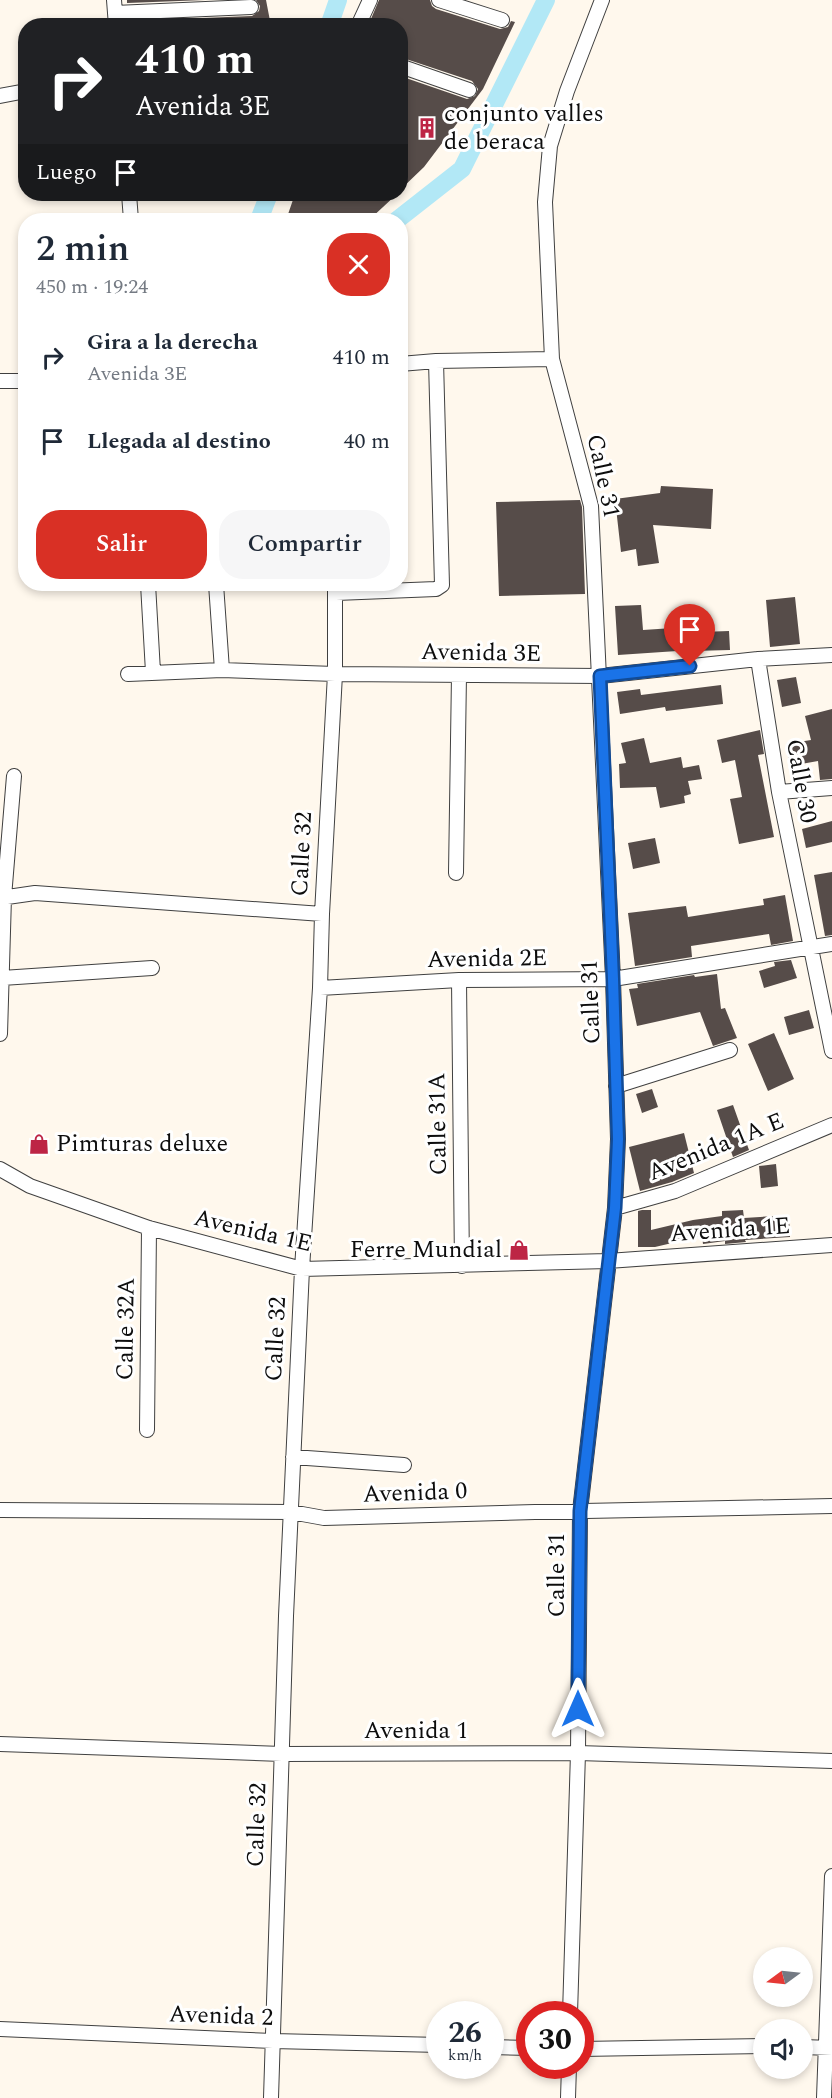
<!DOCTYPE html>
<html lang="es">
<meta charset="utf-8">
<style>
:root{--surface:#fff;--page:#f6f6f7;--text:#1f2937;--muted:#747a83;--accent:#d93025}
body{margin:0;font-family:Spectral,serif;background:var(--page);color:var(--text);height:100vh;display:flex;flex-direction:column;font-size:22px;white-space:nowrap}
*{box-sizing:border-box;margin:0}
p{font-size:20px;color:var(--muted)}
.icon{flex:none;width:33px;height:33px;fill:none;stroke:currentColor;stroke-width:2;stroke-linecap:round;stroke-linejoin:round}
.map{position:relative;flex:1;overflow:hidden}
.panel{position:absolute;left:18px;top:213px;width:390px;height:378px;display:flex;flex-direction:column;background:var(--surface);border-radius:24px;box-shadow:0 3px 9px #0003}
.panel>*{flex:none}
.banner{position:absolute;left:18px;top:18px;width:390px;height:183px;border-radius:24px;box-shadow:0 3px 9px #0003;background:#202124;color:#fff;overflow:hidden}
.needle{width:39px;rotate:255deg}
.buttons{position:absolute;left:753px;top:1947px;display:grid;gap:12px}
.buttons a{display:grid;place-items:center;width:60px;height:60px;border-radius:50%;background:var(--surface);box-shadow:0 3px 9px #0003;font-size:30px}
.speed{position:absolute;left:426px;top:2001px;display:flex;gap:12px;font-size:30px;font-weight:700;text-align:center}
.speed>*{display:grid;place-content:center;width:78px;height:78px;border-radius:50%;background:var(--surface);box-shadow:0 3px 9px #0003;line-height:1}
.speed small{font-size:15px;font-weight:400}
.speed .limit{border:9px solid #d22;background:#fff;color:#111}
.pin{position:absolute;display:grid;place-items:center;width:51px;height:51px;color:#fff;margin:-62px -26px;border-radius:50% 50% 50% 0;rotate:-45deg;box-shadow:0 0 6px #0007}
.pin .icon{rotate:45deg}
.me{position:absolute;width:66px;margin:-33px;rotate:0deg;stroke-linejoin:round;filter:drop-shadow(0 0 4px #0008)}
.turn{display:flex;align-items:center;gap:21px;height:126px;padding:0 18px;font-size:27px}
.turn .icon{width:78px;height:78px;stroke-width:2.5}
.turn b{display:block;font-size:42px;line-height:51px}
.then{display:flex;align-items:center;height:57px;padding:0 18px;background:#0003;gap:12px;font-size:22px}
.round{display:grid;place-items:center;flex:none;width:63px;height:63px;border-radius:24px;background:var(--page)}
.headline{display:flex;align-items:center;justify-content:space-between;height:102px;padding:0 18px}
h1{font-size:36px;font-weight:600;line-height:45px}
.primary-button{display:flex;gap:12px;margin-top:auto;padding:12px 18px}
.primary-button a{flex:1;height:69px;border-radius:24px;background:var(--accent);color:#fff;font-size:24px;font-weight:600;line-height:69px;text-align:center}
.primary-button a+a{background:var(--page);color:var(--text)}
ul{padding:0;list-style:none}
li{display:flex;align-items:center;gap:18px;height:84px;padding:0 18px}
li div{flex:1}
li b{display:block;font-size:22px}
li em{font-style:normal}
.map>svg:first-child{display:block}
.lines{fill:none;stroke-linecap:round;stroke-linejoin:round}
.canal{stroke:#b2e8f6;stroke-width:18}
.building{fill:#564c49}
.minor-casing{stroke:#404040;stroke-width:16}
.minor{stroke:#fff;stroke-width:14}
.route-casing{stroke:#114b97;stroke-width:15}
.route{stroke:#1a73e8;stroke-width:10}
.labels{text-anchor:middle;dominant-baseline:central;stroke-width:6;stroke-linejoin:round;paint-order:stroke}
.poi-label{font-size:24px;fill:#0d0d0d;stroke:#fff;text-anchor:start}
.street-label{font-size:24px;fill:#0d0d0d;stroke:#fff}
</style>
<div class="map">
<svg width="832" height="2098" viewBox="0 0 832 2098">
<rect width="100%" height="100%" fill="#fff8ed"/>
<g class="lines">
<path class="canal" d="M329 26 338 0
M259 220 269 194
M397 220 462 169 546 0"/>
</g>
<path class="building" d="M127 0H205L127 3Z
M256 0H266L271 26H129L128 21 252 16 259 11 260 6Z
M379 0H430L432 6 436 9 500 29 508 27 511 21 515 22 483 89 424 167 400 190V76L467 99 475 96 478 89 472 81 400 57V26H368Z
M295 194H397L369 220H286Z
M661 486 713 489 711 529 653 525 659 563 638 566 636 549 621 552 615 499 660 493Z
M580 500 582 507 585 594 499 596 496 502Z
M795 597 800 644 770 647 766 600Z
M641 605 643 630 673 628V633L729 631 730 650 693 651 692 650 618 655 615 606Z
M796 677 801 703 782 707 777 680Z
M721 685 723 704 666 711 665 707 620 714 617 692 640 689 641 695Z
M832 709V779L820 780 818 761 790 766 786 744 811 740 805 716Z
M760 730 764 754 758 755 774 837 739 844 730 799 742 797 735 760 722 763 717 740Z
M644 738 650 763 681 757 683 768 699 765 702 779 688 781 691 794 684 796 685 803 660 808 656 787 620 788 619 764 626 763 621 743Z
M832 821V842L806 848 802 829Z
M655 838 660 863 633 869 628 843Z
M832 872V935L825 936 814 875Z
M785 895 793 941 771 945 769 934 691 946 692 957 635 966 628 913 686 906 688 917 764 905 763 899Z
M791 960 797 978 764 988 759 971 775 966 774 962Z
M717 974 721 1009 725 1008 737 1038 713 1046 700 1012 637 1026 629 989 638 988 637 984 694 975 695 977Z
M809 1010 814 1028 789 1035 784 1017Z
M774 1033 794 1079 768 1091 748 1044Z
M652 1089 658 1107 642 1113 636 1094Z
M733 1105 749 1150 733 1157 717 1110Z
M684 1133 694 1173 672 1182 640 1191 629 1147Z
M776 1164 778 1186 761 1188 759 1166Z
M642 1210H651V1230L693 1220 722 1216V1211L743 1210 744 1218 789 1215 790 1237 745 1240 746 1242 725 1244V1241L703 1244 702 1236 655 1247H638V1211Z"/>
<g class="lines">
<g class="minor-casing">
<path id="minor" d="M114 0 116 26
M439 0 502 20
M115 13 251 7
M358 26 370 0
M400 66 469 90
M0 96 26 91
M129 194 131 220
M400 364 436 361 552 359
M0 381H26
M148 584 153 672
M216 584 222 670
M336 593 436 589 442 585 436 361
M758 659 779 792 832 1051
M128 674 222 670 335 674 600 676 758 659 832 655
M779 792 832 788
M456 873 459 675
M0 898 35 893 322 914
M2 978 152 968
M459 980 462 1266
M320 988 459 980 613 979 832 944
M0 1034 4 897 14 776
M616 1086 730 1050
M0 1169 30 1186 149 1228 302 1269 608 1261 832 1245
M615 1208 675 1191 832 1125
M147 1430 149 1228
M293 1457 404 1465
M0 1510 291 1512 324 1518 535 1512 832 1506
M0 1744 282 1754 578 1753 832 1761
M570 2014 578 1753 580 1511 615 1208 618 1139 613 979 591 506 552 359 545 202 550 146 567 91 602 0
M0 2029 273 2041 440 2045
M490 2047 530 2048
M802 2047 832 2048
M580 2049 764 2046
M271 2098 286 1616 302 1269 320 988 322 914 335 674V584
M568 2098 569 2066
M824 2098 832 1876"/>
</g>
<use href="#minor" class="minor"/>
</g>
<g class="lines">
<g class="route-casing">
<path id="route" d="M578 1709 580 1511 615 1208 618 1139 613 979 600 676 690 666"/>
</g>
<use href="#route" class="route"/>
</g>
<defs>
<g id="building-bare" transform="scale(1.62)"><path d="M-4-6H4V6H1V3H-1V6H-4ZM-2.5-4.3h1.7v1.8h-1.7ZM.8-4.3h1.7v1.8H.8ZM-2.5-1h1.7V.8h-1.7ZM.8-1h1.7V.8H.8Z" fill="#bd2545" stroke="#fff" stroke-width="2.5" paint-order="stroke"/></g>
<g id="shop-bare" transform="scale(1.62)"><path d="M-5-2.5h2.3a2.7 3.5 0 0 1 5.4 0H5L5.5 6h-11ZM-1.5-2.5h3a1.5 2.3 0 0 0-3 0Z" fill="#bd2545" stroke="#fff" stroke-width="2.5" paint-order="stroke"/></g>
</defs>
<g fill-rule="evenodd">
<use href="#building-bare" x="427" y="128"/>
<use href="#shop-bare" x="39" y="1144"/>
<use href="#shop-bare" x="519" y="1250"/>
</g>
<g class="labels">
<g class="poi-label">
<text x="444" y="114">conjunto valles<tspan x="444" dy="28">de beraca</tspan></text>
<text x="56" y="1144">Pimturas deluxe</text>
<text x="502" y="1250" text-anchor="end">Ferre Mundial</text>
</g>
<g class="street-label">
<text transform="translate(603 476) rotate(78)">Calle 31</text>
<text transform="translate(481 653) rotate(1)">Avenida 3E</text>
<text transform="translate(801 781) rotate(80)">Calle 30</text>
<text transform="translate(302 854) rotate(-87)">Calle 32</text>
<text transform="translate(487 959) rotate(-1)">Avenida 2E</text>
<text transform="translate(591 1002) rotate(-92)">Calle 31</text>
<text transform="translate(438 1124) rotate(-91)">Calle 31A</text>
<text transform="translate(716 1147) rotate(-22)">Avenida 1A E</text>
<text transform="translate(730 1230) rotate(-4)">Avenida 1E</text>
<text transform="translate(253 1231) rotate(13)">Avenida 1E</text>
<text transform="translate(126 1329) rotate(-89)">Calle 32A</text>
<text transform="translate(276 1339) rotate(-87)">Calle 32</text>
<text transform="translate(415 1493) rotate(-2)">Avenida 0</text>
<text transform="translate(557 1575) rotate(-90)">Calle 31</text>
<text x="416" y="1731">Avenida 1</text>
<text transform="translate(257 1825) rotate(-88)">Calle 32</text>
<text transform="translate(221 2016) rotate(2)">Avenida 2</text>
</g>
</g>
</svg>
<div class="buttons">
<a><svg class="needle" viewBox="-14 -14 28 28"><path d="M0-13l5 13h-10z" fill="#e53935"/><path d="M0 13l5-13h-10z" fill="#747a83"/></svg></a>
<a><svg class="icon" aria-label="sound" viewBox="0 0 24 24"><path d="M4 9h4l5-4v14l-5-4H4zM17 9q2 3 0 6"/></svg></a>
</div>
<div class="speed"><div>26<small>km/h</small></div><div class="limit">30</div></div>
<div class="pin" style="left:690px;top:666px;background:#d93025"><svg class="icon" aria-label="arrive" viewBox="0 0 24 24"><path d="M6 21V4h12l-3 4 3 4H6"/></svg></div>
<svg class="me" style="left:578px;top:1709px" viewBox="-20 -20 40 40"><path d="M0-17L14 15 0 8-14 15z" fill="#1a73e8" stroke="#fff" stroke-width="4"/></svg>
<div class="banner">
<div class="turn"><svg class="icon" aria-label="right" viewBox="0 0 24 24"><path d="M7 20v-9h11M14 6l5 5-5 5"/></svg><div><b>410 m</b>Avenida 3E</div></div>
<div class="then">Luego<svg class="icon" aria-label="arrive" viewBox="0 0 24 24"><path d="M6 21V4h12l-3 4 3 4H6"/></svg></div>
</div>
<section class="panel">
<div class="headline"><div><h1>2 min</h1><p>450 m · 19:24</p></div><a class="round" style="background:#d93025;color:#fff"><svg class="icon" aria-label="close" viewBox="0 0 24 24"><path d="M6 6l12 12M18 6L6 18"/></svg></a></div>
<ul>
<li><svg class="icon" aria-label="right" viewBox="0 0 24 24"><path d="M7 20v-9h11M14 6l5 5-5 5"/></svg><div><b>Gira a la derecha</b><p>Avenida 3E</p></div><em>410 m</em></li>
<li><svg class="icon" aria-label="arrive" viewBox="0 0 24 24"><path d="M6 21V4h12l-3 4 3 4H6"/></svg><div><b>Llegada al destino</b></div><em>40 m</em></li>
</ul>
<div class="primary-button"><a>Salir</a><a>Compartir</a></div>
</section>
</div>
